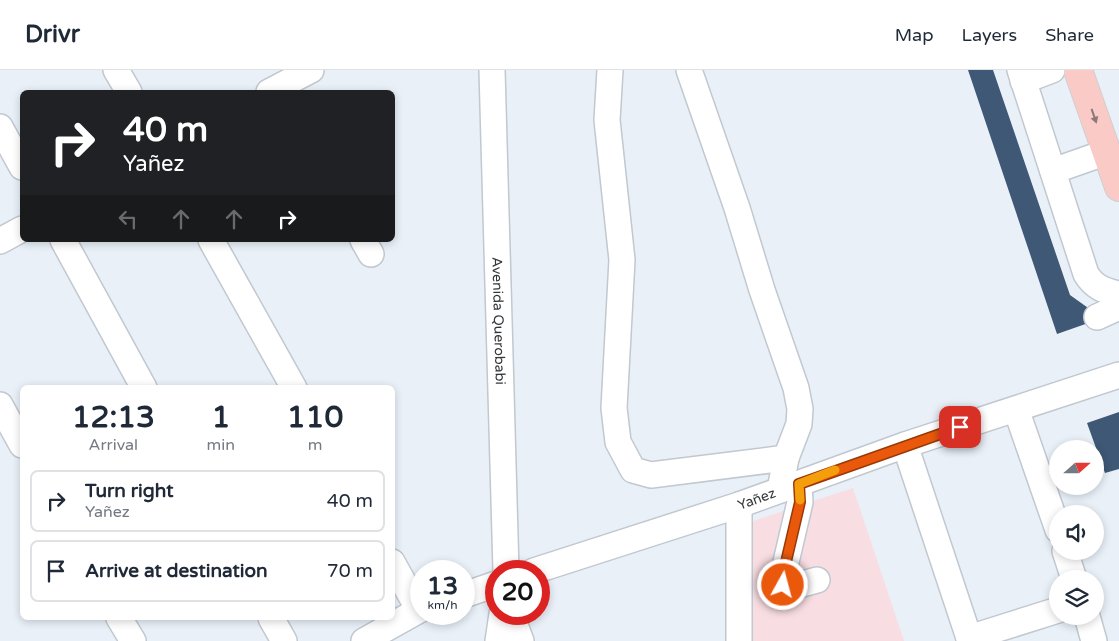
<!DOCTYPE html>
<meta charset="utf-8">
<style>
:root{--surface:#fff;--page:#f2f2f3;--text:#1f2937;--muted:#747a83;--line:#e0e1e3}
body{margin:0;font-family:"Varela Round",sans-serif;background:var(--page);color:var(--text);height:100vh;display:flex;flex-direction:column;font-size:19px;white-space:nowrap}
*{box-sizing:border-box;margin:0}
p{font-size:16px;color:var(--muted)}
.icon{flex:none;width:28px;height:28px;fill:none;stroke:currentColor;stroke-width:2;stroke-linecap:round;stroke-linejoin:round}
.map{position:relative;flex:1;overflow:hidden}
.panel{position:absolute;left:20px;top:315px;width:375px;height:235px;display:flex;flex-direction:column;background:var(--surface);border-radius:8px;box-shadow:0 2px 8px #0003}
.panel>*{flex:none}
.banner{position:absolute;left:20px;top:20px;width:375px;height:152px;border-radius:8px;box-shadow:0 2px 8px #0003;background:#202124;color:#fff;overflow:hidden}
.needle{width:32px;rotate:69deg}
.buttons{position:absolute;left:1049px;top:370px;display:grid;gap:10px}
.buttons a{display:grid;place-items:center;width:55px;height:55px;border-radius:50%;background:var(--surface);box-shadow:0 2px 8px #0003;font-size:25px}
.speed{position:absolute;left:410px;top:490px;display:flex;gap:10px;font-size:25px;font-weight:700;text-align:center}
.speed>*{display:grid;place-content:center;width:65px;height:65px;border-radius:50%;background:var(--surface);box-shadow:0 2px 8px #0003;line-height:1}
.speed small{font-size:12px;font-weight:400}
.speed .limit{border:8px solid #d22;background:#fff;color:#111}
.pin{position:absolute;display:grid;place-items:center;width:42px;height:42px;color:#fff;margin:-21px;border-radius:10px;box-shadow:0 2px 8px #0006}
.me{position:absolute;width:55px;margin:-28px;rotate:7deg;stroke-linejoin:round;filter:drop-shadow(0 0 4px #0008)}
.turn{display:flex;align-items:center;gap:18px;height:105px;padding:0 20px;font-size:22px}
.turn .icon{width:65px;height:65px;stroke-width:2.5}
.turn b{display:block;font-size:35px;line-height:42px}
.lanes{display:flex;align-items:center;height:48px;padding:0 20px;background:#0003;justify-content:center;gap:25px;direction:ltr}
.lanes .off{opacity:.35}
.eta{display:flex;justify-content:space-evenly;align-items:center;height:85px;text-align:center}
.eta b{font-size:30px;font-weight:800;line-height:35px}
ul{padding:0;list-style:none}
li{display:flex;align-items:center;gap:15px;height:62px;margin:0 10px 8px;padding:0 10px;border:2px solid var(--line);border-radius:8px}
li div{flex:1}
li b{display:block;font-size:19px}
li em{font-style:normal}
header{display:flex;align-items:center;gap:30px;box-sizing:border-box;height:70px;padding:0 25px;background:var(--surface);border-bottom:1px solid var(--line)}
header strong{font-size:24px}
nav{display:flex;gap:28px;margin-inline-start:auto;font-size:18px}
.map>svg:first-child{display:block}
.education{fill:#f8dde2}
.building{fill:#3e5875}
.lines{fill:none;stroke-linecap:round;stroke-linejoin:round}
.minor-casing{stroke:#c1c8d0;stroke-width:28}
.major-casing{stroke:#cecfd0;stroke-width:30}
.minor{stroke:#fff;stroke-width:25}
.major{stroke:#facac6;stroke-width:28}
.oneway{fill:#8d7979}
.route-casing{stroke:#983908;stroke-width:12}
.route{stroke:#ea580c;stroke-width:9}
.slow{stroke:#f59e0b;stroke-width:9}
.labels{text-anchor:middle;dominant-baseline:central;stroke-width:5;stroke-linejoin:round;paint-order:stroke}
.street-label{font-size:14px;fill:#34373a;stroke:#fff}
</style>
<header>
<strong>Drivr</strong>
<nav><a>Map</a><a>Layers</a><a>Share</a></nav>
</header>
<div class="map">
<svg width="1119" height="571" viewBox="0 0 1119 571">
<rect width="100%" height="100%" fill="#e9f0f8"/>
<path class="education" d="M853 418 904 571H753L747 453Z"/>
<path class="building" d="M968 0H993L1070 225 1091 240 1094 251 1057 264Z
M1119 342V399L1105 403 1087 353Z"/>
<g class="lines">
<g class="minor-casing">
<g id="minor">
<path d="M116 0 129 22"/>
<path id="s1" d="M492 0 506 501"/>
<path d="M610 0 607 50 622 190 614 338 618 372 633 400 651 405 786 388 780 420"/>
<path d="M689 0 737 138 762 220 796 318 800 339 799 354 786 388"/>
<path d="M1020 0 1086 204C1094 217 1104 221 1119 224"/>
<path d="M1023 11 1052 0"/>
<path d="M269 22 311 0"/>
<path d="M0 57 22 97"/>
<path d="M1053 101 1107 82"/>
<path d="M63 170 144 318"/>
<path d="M211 170 294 318"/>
<path d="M363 170 371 184"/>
<path d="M0 171 22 159"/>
<path d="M1097 247 1119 237"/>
<path d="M0 335 22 375"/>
<path d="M1016 339 1058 460"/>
<path d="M905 375 970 571"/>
<path d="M799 414 800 432 782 509 783 515 788 518 817 510"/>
<path d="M1065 481 1074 509"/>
<path d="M392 492 419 540"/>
<path id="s2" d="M534 501 739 435 905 375 1119 305"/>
<path d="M464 525 496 514"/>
<path d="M511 544 521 571"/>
<path d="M1087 546 1094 571"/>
<path d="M119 548 133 571"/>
<path d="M271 548 284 571"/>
<path d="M969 568 1058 540"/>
<path d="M364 571 421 539"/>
<path d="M498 571 502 544"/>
<path d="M739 571V435"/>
</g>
</g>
<g class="major-casing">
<path id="major" d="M1078 0 1119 117"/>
</g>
<use href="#minor" class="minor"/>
<use href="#major" class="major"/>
</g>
<defs><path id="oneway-solid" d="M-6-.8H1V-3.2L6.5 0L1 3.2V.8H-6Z" transform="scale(1.25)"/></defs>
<use class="oneway" href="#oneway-solid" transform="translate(1094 46) rotate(71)"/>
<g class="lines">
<g class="route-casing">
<path id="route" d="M783 515 782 509 800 432 799 414 960 357"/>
</g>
<use href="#route" class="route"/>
<path class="slow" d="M800 430 799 414 835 400"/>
</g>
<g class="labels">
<g class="street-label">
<text stroke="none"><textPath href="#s1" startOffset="251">Avenida Querobabi</textPath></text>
<text stroke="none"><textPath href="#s2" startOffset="234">Yañez</textPath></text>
</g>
</g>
</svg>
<div class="buttons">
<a><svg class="needle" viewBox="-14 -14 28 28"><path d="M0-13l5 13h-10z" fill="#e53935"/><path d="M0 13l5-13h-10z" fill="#747a83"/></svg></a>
<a><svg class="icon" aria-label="sound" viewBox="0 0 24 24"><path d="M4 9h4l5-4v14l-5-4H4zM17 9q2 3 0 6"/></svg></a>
<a><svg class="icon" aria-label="layers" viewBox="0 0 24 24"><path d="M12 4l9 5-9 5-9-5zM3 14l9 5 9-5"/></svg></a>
</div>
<div class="speed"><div>13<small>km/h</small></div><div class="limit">20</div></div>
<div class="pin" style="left:960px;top:357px;background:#d93025"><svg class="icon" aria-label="arrive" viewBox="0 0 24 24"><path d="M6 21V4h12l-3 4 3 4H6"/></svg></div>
<svg class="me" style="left:783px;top:515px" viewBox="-20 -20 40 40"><circle r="17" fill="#ea580c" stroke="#fff" stroke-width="3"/><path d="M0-11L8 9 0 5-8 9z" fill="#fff"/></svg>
<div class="banner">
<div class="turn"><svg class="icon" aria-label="right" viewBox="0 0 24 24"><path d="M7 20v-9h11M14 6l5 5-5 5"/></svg><div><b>40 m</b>Yañez</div></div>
<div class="lanes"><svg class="icon off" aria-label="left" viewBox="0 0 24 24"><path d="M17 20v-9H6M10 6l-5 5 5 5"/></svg><svg class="icon off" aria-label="ahead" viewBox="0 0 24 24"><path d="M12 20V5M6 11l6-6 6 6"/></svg><svg class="icon off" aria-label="ahead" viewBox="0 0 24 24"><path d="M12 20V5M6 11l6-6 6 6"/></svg><svg class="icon" aria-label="right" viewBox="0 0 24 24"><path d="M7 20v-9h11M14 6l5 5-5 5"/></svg></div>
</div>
<section class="panel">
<div class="eta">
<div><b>12:13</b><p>Arrival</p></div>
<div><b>1</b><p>min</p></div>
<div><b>110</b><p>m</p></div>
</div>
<ul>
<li><svg class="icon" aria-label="right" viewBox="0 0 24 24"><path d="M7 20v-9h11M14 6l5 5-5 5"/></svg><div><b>Turn right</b><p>Yañez</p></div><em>40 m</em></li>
<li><svg class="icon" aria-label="arrive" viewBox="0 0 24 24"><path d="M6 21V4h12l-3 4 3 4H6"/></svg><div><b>Arrive at destination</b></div><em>70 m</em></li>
</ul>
</section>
</div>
